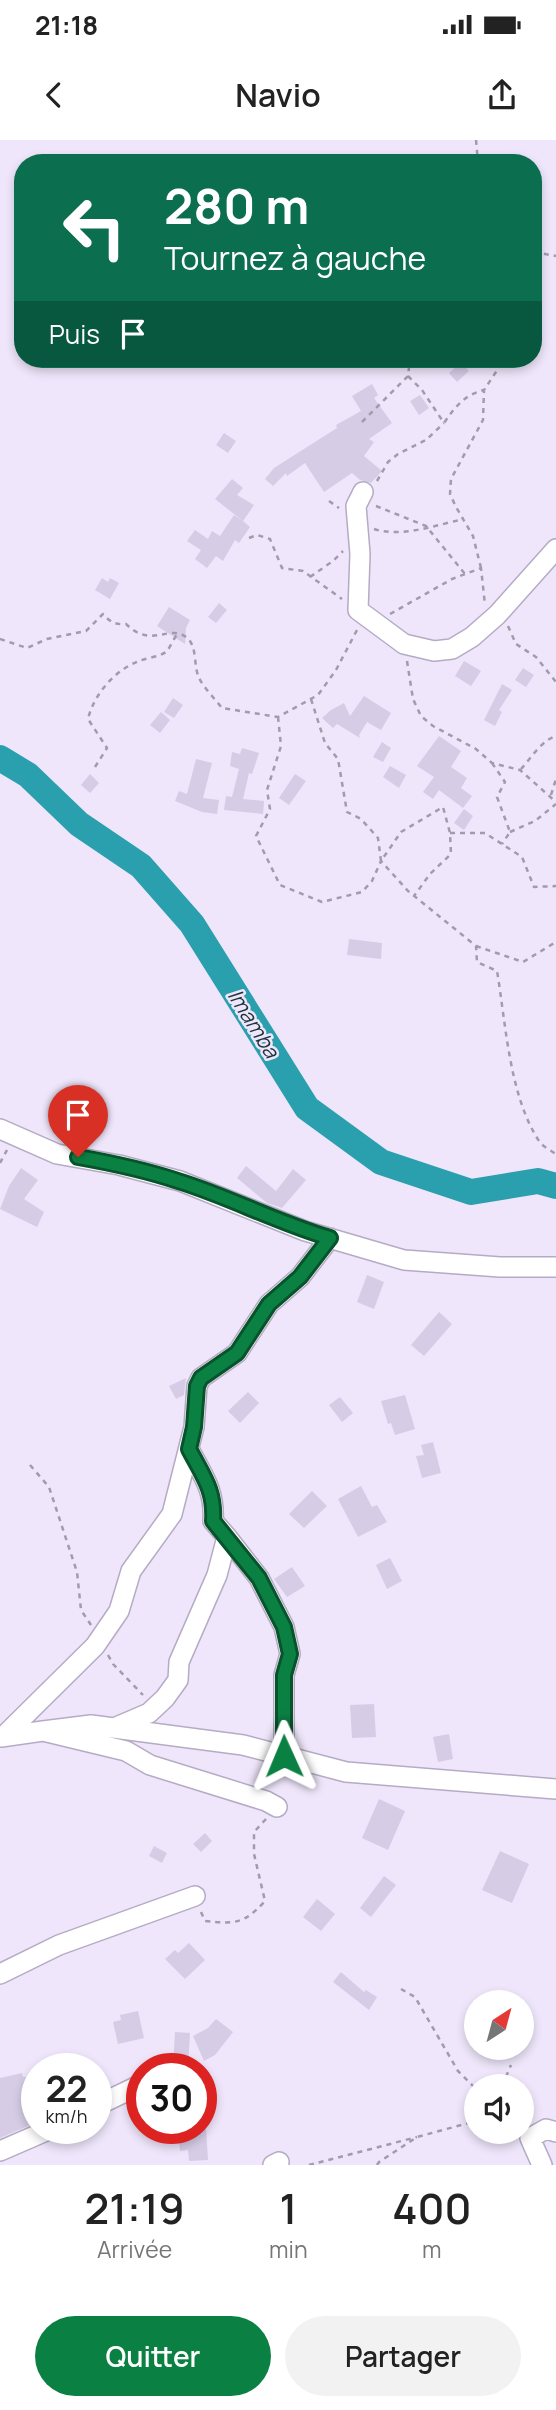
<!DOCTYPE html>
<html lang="fr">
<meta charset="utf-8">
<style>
:root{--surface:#fff;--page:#f2f2f2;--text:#222;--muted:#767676;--accent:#0b8043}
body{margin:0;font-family:Manrope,sans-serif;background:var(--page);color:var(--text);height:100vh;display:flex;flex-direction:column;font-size:26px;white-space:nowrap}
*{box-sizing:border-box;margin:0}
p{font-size:23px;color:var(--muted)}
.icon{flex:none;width:38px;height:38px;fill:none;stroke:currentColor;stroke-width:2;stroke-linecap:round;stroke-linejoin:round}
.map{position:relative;height:2025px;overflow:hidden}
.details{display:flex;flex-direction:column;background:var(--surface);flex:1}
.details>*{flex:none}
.banner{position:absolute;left:14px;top:14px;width:528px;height:214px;border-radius:28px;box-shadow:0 4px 10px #0003;background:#0b6e4f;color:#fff;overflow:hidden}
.needle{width:46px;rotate:36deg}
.fabs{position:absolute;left:464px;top:1850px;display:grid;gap:14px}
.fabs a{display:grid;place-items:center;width:70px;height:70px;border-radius:50%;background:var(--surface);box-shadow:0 4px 10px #0003;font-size:35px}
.speed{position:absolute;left:21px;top:1913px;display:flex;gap:14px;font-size:35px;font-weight:700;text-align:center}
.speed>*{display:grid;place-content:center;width:91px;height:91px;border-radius:50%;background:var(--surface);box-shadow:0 4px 10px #0003;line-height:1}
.speed small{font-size:18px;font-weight:400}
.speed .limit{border:10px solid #d22;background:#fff;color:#111}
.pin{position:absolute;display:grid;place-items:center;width:60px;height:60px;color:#fff;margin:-72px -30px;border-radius:50% 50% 50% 0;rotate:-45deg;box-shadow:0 0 7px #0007}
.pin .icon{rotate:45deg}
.me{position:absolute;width:77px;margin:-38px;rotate:359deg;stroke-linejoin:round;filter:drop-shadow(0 0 5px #0008)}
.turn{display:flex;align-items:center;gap:24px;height:147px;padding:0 35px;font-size:32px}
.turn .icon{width:91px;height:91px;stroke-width:2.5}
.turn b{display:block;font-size:49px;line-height:60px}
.then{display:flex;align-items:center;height:66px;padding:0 35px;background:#0003;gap:14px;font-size:26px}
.eta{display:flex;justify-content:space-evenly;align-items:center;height:119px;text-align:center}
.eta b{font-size:42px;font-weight:600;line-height:49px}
.action{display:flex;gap:14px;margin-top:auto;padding:14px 35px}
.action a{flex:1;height:80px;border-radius:42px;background:var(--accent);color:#fff;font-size:28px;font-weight:600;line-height:80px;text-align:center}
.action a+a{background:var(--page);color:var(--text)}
.status{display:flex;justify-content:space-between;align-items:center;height:49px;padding:0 35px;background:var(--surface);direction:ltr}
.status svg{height:19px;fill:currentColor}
header{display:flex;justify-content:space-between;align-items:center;height:91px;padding:0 35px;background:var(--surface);font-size:32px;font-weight:600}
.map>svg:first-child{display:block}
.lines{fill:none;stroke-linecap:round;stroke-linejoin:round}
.river{stroke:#2a9fad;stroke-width:26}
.building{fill:#d6cce6}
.minor-casing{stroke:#b5abc4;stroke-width:22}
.path{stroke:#a29bab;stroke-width:2.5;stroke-dasharray:5 5;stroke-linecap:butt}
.minor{stroke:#fff;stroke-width:19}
.route-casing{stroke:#07532c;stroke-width:18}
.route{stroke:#0b8043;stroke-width:12}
.labels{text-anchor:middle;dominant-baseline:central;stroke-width:5;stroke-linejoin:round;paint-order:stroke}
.water-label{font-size:21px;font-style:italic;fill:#1b3337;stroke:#efe6fb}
</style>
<div class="status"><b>21:18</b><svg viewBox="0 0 49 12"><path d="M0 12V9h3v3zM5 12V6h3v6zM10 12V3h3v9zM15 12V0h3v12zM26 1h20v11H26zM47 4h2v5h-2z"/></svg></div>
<header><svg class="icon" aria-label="back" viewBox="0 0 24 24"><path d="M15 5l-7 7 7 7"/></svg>Navio<svg class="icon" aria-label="share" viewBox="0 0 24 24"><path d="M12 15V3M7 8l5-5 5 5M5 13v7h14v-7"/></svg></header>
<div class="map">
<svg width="556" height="2025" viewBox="0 0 556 2025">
<rect width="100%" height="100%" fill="#efe6fb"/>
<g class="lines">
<path class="river" d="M0 618 28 635 79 684 141 726 192 784 307 968 381 1022 471 1052 538 1041 556 1046"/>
</g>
<path class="building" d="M461 222 469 231 457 242 449 233Z
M372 244 378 255 374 258 392 283 369 299 374 302 364 316 382 331 371 343 360 340 352 333 324 352 305 323 287 336 286 333 273 346 265 339 274 328 337 288 336 285 361 271 352 256Z
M420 255 429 268 419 275 410 261Z
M224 293 236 301 228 313 216 305Z
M232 339 243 348 237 355 254 365 243 381 250 387 239 403 235 400 223 421 216 416 207 428 195 419 201 410 187 401 195 390 208 399 212 391 220 396 234 375 243 381 215 359Z
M102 438 108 442 110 438 119 443 110 459 95 450Z
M219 463 227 470 216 483 208 477Z
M169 467 190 480 186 488 185 504 157 486Z
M464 521 481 531 471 546 455 536Z
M523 528 534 535 526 547 515 540Z
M502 544 512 550 499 570 502 572 495 586 484 580Z
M364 556 391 573 381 590 367 582 359 595 360 598 337 584 333 588 322 578 331 570 344 563 350 576Z
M173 558 183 565 174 578 164 572Z
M161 572 170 580 160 593 150 585Z
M439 596 461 611 451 627 467 638 461 648 472 656 463 668 439 650 433 659 423 652 434 637 417 626Z
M382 602 391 608 383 622 373 617Z
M242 608 259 613 252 634 249 633 243 659 264 661 263 674 224 670 226 656 232 657 239 629 230 626 232 612 240 614Z
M196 619 212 623 203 658 219 660 217 674 202 672 175 661 179 651 187 654Z
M390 626 406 635 399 648 383 637Z
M90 634 99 643 90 653 81 645Z
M295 634 306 641 289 665 279 658Z
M464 669 473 676 464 690 454 683Z
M349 799 382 803 381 819 347 815Z
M246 1026 276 1051 293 1029 306 1040 282 1068 267 1063 237 1038Z
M21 1028 38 1040 24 1059 44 1072 37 1087 0 1069 9 1046Z
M367 1135 384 1142 374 1169 357 1162Z
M439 1172 452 1184 424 1216 411 1205Z
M186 1238 184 1255 176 1259 169 1246Z
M248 1252 259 1263 240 1283 228 1271Z
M405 1255 415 1289 395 1295 391 1283 388 1284 381 1261Z
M340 1257 353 1273 342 1282 329 1265Z
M433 1302 441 1333 422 1338 416 1316 424 1315 421 1305Z
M361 1346 372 1367 377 1365 387 1382 358 1397 338 1359Z
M312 1351 327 1366 304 1388 289 1374Z
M390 1418 402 1441 387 1449 376 1425Z
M292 1427 305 1446 287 1457 274 1439Z
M374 1564 376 1597 352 1598 350 1565Z
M449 1594 453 1619 438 1622 433 1597Z
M379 1659 405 1671 388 1710 362 1698Z
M205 1693 212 1701 201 1712 193 1704Z
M154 1706 167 1713 162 1723 149 1716Z
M500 1711 529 1724 512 1763 482 1750Z
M384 1736 396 1745 371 1777 360 1768Z
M317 1759 335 1774 321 1791 303 1777Z
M189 1803 205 1820 185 1839 165 1819 175 1810 178 1813Z
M341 1832 364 1852 366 1850 377 1857 369 1870 333 1842Z
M138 1871 144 1898 118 1904 113 1882 121 1880 120 1875Z
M216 1879 233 1892 215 1915 204 1921 193 1896 208 1888Z
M175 1892 190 1893 188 1927 173 1926Z
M22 1933 23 1937H26L37 1982 0 1998V1938Z
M178 1988H206L208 2020 189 2021 188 2010 180 2011Z"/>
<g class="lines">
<g class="minor-casing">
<path id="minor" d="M363 352 356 366 360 414 358 470 404 504 434 511 452 509 472 497 497 475 556 409
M0 989 57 1014 119 1025 180 1041 305 1091 404 1120 500 1127H556
M227 1397 259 1438 284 1487 290 1514 284 1535V1616
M114 1588 149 1573 165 1558 178 1540 179 1522 217 1435 227 1397 213 1381C215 1350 203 1336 189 1309
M43 1591 91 1585 243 1605 346 1632 556 1649
M4 1596 95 1506 119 1471 131 1431 172 1374 194 1287 197 1246 201 1238 237 1213 269 1164 300 1137 330 1098
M1 1597 43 1591 126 1611 150 1625 266 1661 277 1667
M0 1834 59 1805 195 1756
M96 1966 142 1944
M0 2011 53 1988
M273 2025 279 2022
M542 2025 530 1998 546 1989 556 1992"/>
</g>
<path class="path" d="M476 0 478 23
M453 23V15
M534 112 556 116
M408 236 422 250 444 283C455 267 464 255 484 250
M362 282 408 236 410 219
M377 341 388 322 398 314 426 300 444 283
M329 361 339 368
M376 366 426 386 465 434
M374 389C401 398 436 385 464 379
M249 398 257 395 270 399 282 428 303 431 342 459
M481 428 473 396 456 367 450 354 451 339 483 280 484 250 500 226 501 219
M310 437 333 421 343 411
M390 474 452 439 481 428 485 465
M508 486 516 504 536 517 556 542
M0 499 27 508 47 499 86 491 103 474C110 482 115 485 126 484 151 509 169 484 186 497 198 506 193 525 199 538 204 548 215 559 222 568L278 577 318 555 336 530 357 490
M407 521 413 559 421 576 433 586 476 609 492 623 520 630 556 662
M311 559 325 603 338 619 347 672 361 679 378 698 381 721 401 692 443 667 450 693 451 714 430 734 414 756
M278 577 281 606 267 650 270 669 256 696 280 745 322 762 362 752 372 741 381 721 408 751 476 806 477 822 497 831C506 884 509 955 539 1001 542 1006 550 1010 556 1014
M492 623 505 642 497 657 510 692 502 704
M95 627 107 608 88 579C94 554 115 530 139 521 146 518 159 517 166 512 170 508 174 498 178 493
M521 629C531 618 542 600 556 596
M551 655 556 639
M510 692 535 681 556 664
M450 693H485L522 717 534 747 556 746
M476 806 523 822 556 802
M0 1023 7 1010
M30 1325 49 1347 77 1432 81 1470 91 1485
M108 1515 113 1524 143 1555
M201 1772 205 1781C236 1784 244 1784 265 1761L254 1714V1692L266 1679
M401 1849 415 1857 458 1931 476 1949
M502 1946 511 1925
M309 2025 417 1997
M377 2025 379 2022 417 1997 476 1981"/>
<use href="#minor" class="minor"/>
</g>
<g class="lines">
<g class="route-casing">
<path id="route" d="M78 1017C112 1023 145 1030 178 1041 230 1057 278 1083 330 1098L300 1137 269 1164 237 1213 201 1238 197 1246 194 1287 189 1309C203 1336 215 1350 213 1381L259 1438 284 1487 290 1514 284 1535V1616"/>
</g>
<use href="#route" class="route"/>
</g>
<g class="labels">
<g class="water-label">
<text transform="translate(254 883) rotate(58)">Imamba</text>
</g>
</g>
</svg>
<div class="fabs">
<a><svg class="needle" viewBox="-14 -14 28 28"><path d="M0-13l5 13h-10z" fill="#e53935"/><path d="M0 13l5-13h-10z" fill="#767676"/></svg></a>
<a><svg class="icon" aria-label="sound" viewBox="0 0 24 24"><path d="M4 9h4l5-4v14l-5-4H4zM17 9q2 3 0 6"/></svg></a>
</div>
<div class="speed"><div>22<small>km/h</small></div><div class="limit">30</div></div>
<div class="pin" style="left:78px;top:1017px;background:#d93025"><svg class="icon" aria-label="arrive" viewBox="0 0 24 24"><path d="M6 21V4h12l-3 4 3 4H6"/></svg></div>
<svg class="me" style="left:284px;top:1616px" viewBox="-20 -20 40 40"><path d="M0-17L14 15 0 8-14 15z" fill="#0b8043" stroke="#fff" stroke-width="4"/></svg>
<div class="banner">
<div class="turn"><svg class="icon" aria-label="left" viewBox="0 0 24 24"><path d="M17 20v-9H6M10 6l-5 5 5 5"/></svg><div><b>280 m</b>Tournez à gauche</div></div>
<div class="then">Puis<svg class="icon" aria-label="arrive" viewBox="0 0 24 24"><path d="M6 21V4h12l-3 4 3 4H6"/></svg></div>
</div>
</div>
<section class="details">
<div class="eta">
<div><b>21:19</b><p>Arrivée</p></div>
<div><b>1</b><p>min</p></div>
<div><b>400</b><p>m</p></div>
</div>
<div class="action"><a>Quitter</a><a>Partager</a></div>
</section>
